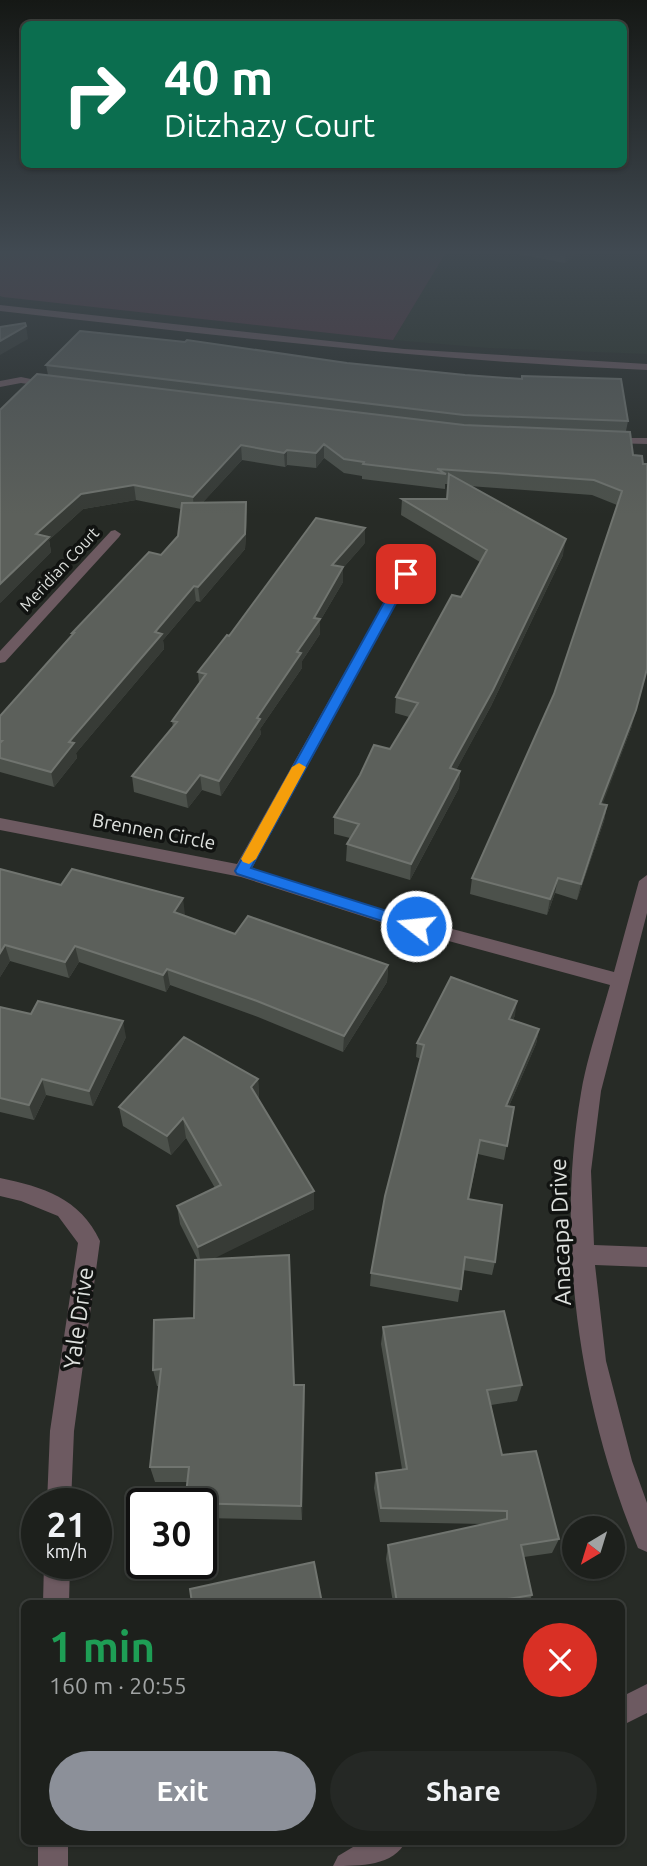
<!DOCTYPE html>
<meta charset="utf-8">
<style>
:root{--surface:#1d201c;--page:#252825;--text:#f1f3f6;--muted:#a0a3a3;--line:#3b3e3b;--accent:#8c9099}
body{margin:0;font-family:Ubuntu,sans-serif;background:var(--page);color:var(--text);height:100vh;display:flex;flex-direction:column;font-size:26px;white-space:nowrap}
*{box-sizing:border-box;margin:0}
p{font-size:23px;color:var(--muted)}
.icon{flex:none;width:38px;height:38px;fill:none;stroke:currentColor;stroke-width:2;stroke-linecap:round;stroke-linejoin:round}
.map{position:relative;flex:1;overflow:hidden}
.sheet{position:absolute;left:21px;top:1600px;width:604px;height:245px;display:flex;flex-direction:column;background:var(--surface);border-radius:10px;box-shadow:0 2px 5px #0004,0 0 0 2px var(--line)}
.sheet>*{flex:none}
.top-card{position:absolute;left:21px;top:21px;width:606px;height:147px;border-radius:10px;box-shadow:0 2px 5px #0004,0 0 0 2px var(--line);background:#0b6e4f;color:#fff;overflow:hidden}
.needle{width:46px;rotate:218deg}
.fabs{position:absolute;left:562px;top:1516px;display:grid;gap:14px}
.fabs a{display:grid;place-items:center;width:63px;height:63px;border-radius:50%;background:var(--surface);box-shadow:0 2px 5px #0004,0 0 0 2px var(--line);font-size:35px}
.speed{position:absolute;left:21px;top:1488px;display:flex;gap:14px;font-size:35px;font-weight:700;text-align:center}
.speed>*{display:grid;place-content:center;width:91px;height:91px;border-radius:50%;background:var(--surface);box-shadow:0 2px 5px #0004,0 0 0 2px var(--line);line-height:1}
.speed small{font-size:18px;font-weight:400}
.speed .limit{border:4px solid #111;border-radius:10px;background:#fff;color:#111}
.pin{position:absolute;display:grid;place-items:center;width:60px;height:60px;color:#fff;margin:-30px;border-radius:14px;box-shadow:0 4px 10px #0006}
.me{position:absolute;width:77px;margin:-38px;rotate:286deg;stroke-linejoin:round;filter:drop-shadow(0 0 5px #0008)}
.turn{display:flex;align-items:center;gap:24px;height:147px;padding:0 28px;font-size:32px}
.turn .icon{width:91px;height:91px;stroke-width:2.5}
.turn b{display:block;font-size:49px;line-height:60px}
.round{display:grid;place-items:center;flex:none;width:74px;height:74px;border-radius:37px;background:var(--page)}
.overview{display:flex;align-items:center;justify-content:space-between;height:119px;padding:0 28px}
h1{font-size:42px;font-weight:600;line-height:52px;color:#1e9e55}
.cta{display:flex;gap:14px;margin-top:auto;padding:14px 28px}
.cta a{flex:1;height:80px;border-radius:42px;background:var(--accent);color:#fff;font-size:28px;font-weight:600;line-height:80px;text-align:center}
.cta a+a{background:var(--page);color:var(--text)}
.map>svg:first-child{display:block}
.built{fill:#2a3329}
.green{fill:#533541}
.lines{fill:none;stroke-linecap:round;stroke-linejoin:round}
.minor{fill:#6d5a61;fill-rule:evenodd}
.tertiary{fill:#6d5a61;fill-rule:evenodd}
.wall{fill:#4c514b}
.shaded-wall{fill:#373b36}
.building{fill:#5c605b;stroke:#70746f;stroke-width:2}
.route{fill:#1a73e8;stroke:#114b97;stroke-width:2}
.slow{fill:#f59e0b}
.labels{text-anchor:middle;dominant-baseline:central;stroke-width:7;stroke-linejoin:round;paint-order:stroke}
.far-street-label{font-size:16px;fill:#dee1de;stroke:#111311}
.street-label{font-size:19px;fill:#dee1de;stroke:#111311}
.near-street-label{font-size:23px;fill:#dee1de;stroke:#111311}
</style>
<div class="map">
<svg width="647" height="1866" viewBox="0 0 647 1866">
<rect width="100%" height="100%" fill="#272b26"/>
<path class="built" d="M445 254H647V354L488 348 393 340Z"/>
<path class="green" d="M0 254H445L393 340 3 297 0 296Z"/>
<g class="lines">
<path class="minor" d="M21 377 60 385 55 388 21 383 0 387V381Z
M604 438H647V444L608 443 604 442Z
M115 530 121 534 119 537 5 662 0 663V651L111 531Z
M406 570 412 574 252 868 392 913 614 972 639 881 647 875V913L601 1091 591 1171 594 1245 647 1247V1267L595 1265 606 1361 632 1461 647 1503V1552L638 1548C580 1407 555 1244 581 1093 587 1057 600 1021 610 985L390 925 241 877 0 830V818L237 864 400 574Z
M0 1178C43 1187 80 1198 100 1241L74 1431 71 1503H47L50 1431 78 1243 58 1216 21 1201 0 1196Z
M44 1563H70L69 1603H43Z
M647 1684V1713L621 1726V1697Z
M38 1841H68V1866H38Z
M363 1841H406C394 1866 360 1866 333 1866L338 1856Z"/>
<path class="tertiary" d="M0 305 404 349 647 364V370C430 361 215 335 0 311Z"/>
</g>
<path class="wall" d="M518 254H575L565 263Z
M46 365 628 421 626 431 632 726 602 804 607 805 604 821 577 900 555 893 547 915 470 894 472 878 554 694 617 505 592 495 469 486 563 555 491 706 456 770 460 771 459 788 410 880 346 861 347 844 350 838 334 834V817L390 749 409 717 395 713 396 697 461 597 480 562 401 515 402 499H447L448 484H445V489L362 479V476L344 473 324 458 316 468 287 465 285 467 242 460 203 502H246L247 516 245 549 200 602 196 601 163 640 164 649 76 753 77 758 54 787 0 772V716L73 635 72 633 161 555 178 536 181 509 136 500 83 509 49 540 51 552 0 603 48 375Z
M365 543 343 568V582L320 621V634L302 661V668L260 729 261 734 221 796 202 790 188 808 134 792 132 776 173 727 172 721 199 683 198 672 229 636Z
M0 869 185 915V916L235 934 388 965 387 982 343 1052 258 1017 170 985 166 992 79 962 69 978 10 961 0 977Z
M0 1007 126 1037 93 1106 46 1095 34 1120 0 1112Z
M515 1015 513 1020 539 1029 536 1044 509 1106 514 1107 504 1160 478 1154 469 1199 495 1262 492 1275 463 1270 458 1302 370 1286 371 1273 421 1059 416 1057 417 1043Z
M258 1079 259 1098 258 1100 314 1209 211 1259 294 1385H304L302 1520 201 1518V1503L187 1482H155L150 1467 159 1386H157L153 1370 194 1318 198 1260 180 1224 177 1206 215 1188 186 1138 171 1155 123 1126 119 1107Z
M383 1327 522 1385 517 1401 491 1405 502 1455 559 1539 552 1553 524 1557 532 1595 529 1603H393L386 1559 388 1545 485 1524 380 1522 374 1488 376 1473 402 1469 381 1344Z"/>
<path class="shaded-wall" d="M566 254H575L565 263Z
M26 326 28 339 0 355V341Z
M324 444V458L316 468V453Z
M241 445 242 460 194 512 193 497Z
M287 450V465L285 467 284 453Z
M134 485 136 500 83 509 49 540 51 552 0 603V584L36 534 81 494Z
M246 502 247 516 245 549 200 602 198 587Z
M365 528V543L343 568V582L320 621V634L302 661V668L260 729 261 734 221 796 219 781 297 652 314 618 332 565Z
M566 539 563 555 491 706 448 785 450 768Z
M194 586 196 601 163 640 164 649 76 753 77 758 54 787 51 772 69 742 155 632Z
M647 669 632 726 597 819 600 804Z
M460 771 459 788 410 880 411 864Z
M200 775 202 790 188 808 186 793Z
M607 805 604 821 577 900 581 884Z
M558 878 555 893 547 915 550 899Z
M183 898 185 915 176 928 174 912Z
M5 945 10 961 0 977V953Z
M75 946 79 962 69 978 65 962Z
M388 965 387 982 343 1052 344 1036Z
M167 969 170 985 166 992 163 975Z
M517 1001 515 1015 507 1033 509 1019Z
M123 1021 126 1037 93 1106 89 1091Z
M539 1029 536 1044 503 1120 506 1106Z
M42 1079 46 1095 34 1120 29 1105Z
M258 1079 259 1098 252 1107 251 1087Z
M183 1118 186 1138 171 1155 167 1136Z
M314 1191V1209L201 1265 198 1247Z
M304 1385 305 1401 302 1520 301 1506Z"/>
<path class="building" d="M25 323 26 326 0 341V327Z
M80 331 185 342 187 340 347 363 465 375 522 379V376L621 379 628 421 464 415 46 365Z
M37 374 464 425 630 432 633 455 642 456 643 464H647V669L636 710 600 804 607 805 581 884 558 878 550 899 472 878 554 694 622 491 594 480 437 469 446 474 363 464 364 462 344 459 324 444 316 453 287 450 284 453 241 445 193 497 134 485 81 494 36 534 49 537 0 584V410Z
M449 474 566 539 493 690 450 768 460 771 411 864 347 844 359 824 334 817 360 775 374 745 390 749 418 703 396 697 452 595 461 597 487 550 402 499H447Z
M246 502 245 534 198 587 194 586 155 632 162 634 69 742 74 743 51 772 0 758V743L2 741H0V716L74 633H72L149 552 161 555 178 536 182 503Z
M316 518 365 528 332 565 343 567 314 618 320 619 297 652 301 653 257 718 260 719 219 781 200 775 186 793 132 776 177 722 172 721 206 674 198 672 227 635 229 636Z
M0 869 61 885 72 869 183 898 174 912 235 934 248 916 388 965 344 1036 257 1001 167 969 163 975 75 946 65 962 5 945 0 953Z
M451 977 517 1001 509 1019 539 1029 506 1106 514 1107 507 1146 480 1140 468 1199 502 1205 495 1262 465 1257 461 1289 371 1273 385 1196 424 1045 417 1043Z
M38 1001 123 1021 89 1091 42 1079 29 1105 0 1098V1007L31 1014Z
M184 1037 258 1079 251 1087 314 1191 198 1247 177 1206 221 1185 183 1118 167 1136 119 1107Z
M289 1255 294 1385H304L301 1506 185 1503 189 1467H150L161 1369 153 1370 154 1320 194 1318 195 1260Z
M504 1311 522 1385 487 1390 502 1455 536 1451 559 1539 521 1545 532 1595 483 1603H397L388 1545 507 1519V1511L381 1508 376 1473 407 1469 383 1327Z
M314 1562 322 1603H192L190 1589Z"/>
<linearGradient id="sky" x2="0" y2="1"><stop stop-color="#151815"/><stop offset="0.49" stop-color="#414a52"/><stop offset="1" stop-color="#414a52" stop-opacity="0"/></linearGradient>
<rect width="647" height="515" fill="url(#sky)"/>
<path class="route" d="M406 570 412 574 251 868 422 922 424 926 416 932 237 874 235 871 400 574Z"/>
<path class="slow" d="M299 763 306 767 256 859 249 864 243 862 241 859 292 767Z"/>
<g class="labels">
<g class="far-street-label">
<text transform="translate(59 569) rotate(-47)">Meridian Court</text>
</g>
<g class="street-label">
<text transform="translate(154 831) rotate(11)">Brennen Circle</text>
</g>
<g class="near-street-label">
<text transform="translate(560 1232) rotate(-92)">Anacapa Drive</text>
<text transform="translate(78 1318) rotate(-82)">Yale Drive</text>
</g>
</g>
</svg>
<div class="fabs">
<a><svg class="needle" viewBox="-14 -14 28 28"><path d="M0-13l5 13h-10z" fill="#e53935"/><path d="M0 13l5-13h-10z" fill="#a0a3a3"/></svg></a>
</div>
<div class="speed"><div>21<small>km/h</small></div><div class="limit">30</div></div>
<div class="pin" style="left:406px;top:574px;background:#d93025"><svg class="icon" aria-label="arrive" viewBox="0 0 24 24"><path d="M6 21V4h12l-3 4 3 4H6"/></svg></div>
<svg class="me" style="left:416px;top:926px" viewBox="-20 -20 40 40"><circle r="17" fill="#1a73e8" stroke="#fff" stroke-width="3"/><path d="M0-11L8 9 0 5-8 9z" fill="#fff"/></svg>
<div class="top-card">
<div class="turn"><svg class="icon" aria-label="right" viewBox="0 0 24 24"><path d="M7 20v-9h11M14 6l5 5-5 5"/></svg><div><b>40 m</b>Ditzhazy Court</div></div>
</div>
<section class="sheet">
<div class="overview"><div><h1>1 min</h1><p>160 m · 20:55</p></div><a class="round" style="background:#d93025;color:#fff"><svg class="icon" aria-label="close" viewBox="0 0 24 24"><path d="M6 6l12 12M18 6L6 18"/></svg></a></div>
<div class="cta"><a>Exit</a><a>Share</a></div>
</section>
</div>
